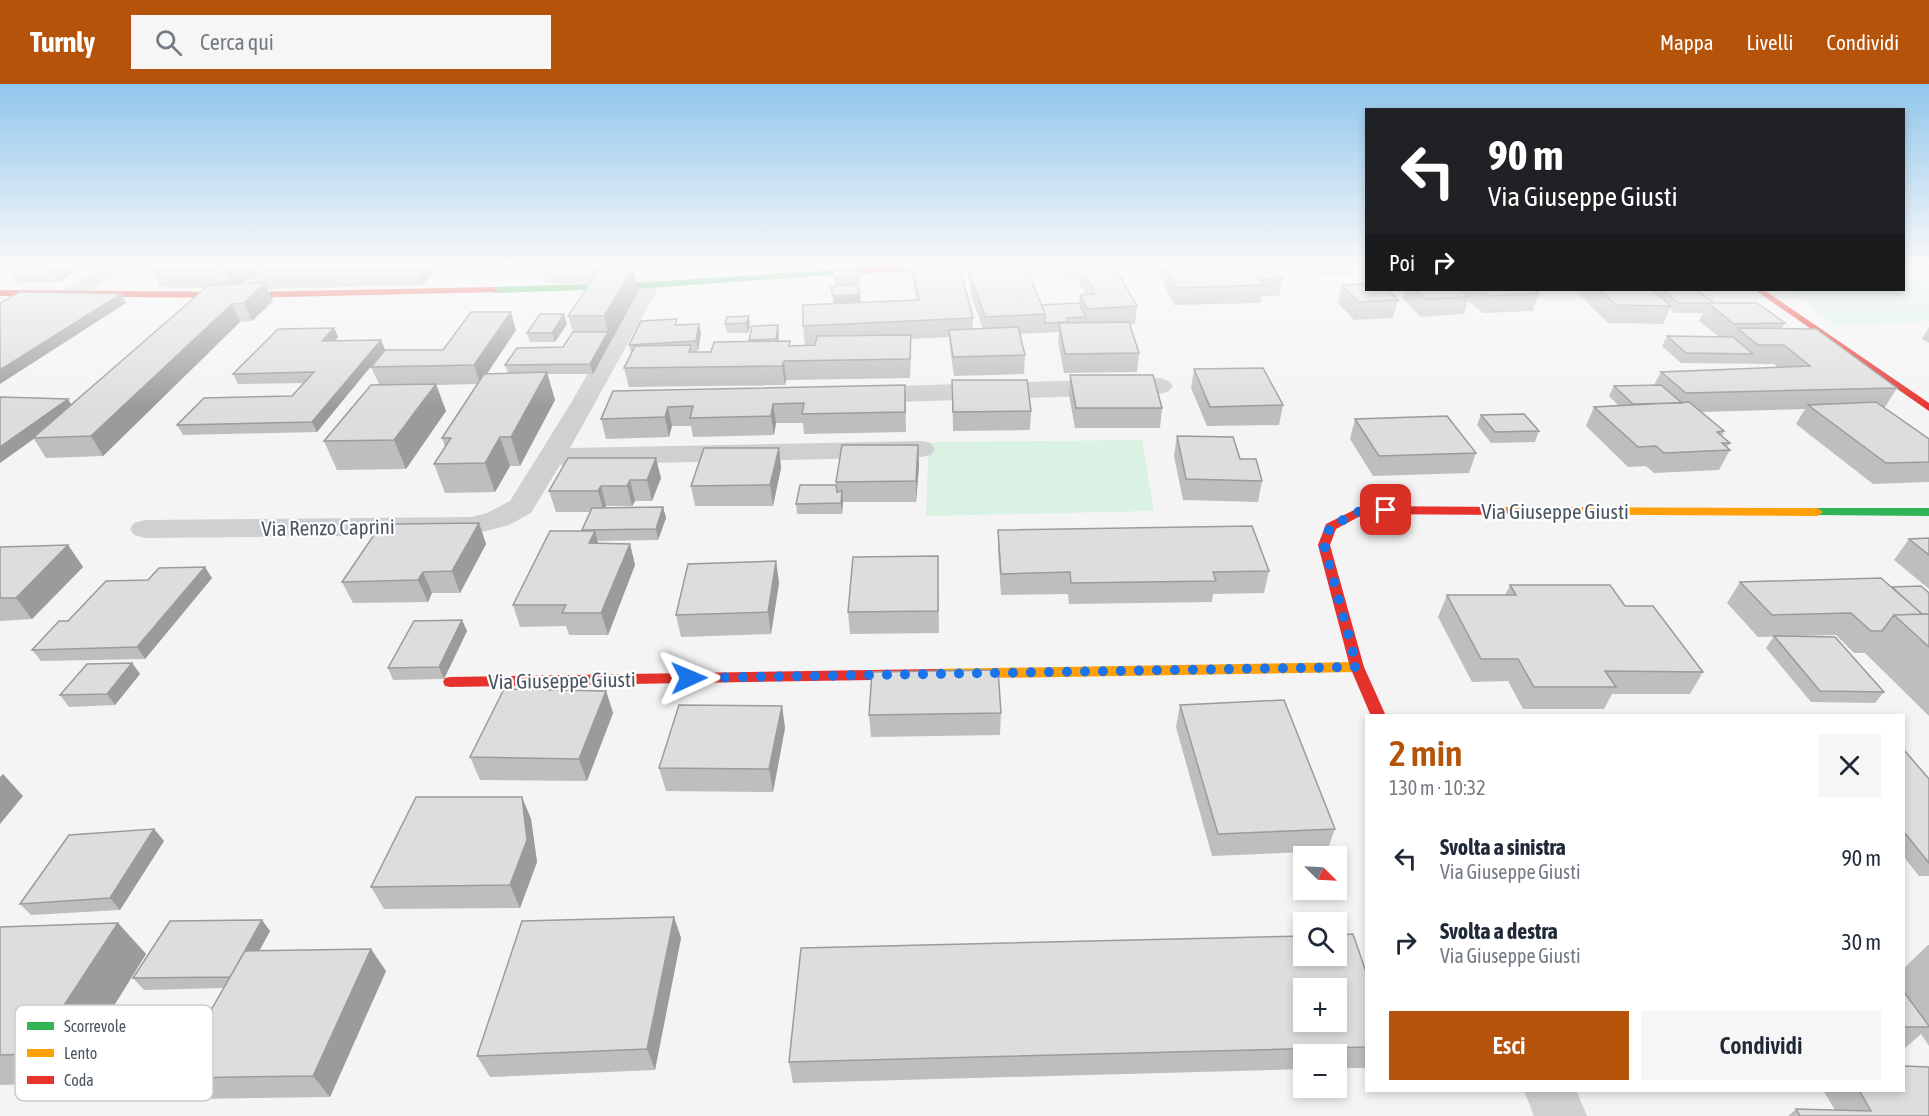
<!DOCTYPE html>
<html lang="it">
<meta charset="utf-8">
<style>
:root{--surface:#fff;--page:#f6f6f7;--text:#1f2937;--muted:#747a83;--accent:#b45309}
body{margin:0;font-family:"Asap Condensed",sans-serif;background:var(--page);color:var(--text);height:100vh;display:flex;flex-direction:column;font-size:22px;white-space:nowrap}
*{box-sizing:border-box;margin:0}
p{font-size:20px;color:var(--muted)}
.icon{flex:none;width:33px;height:33px;fill:none;stroke:currentColor;stroke-width:2;stroke-linecap:round;stroke-linejoin:round}
.map{position:relative;flex:1;overflow:hidden}
.drawer{position:absolute;left:1365px;top:630px;width:540px;height:378px;display:flex;flex-direction:column;background:var(--surface);border-radius:0px;box-shadow:0 3px 9px #0003}
.drawer>*{flex:none}
.hud{position:absolute;left:1365px;top:24px;width:540px;height:183px;border-radius:0px;box-shadow:0 3px 9px #0003;background:#202124;color:#fff;overflow:hidden}
.needle{width:39px;rotate:114deg}
.buttons{position:absolute;left:1293px;top:762px;display:grid;gap:12px}
.buttons a{display:grid;place-items:center;width:54px;height:54px;border-radius:0px;background:var(--surface);box-shadow:0 3px 9px #0003;font-size:30px}
.pin{position:absolute;display:grid;place-items:center;width:51px;height:51px;color:#fff;margin:-26px;border-radius:12px;box-shadow:0 3px 9px #0006}
.me{position:absolute;width:66px;margin:-33px;rotate:89deg;stroke-linejoin:round;filter:drop-shadow(0 0 4px #0008)}
.turn{display:flex;align-items:center;gap:21px;height:126px;padding:0 24px;font-size:27px}
.turn .icon{width:78px;height:78px;stroke-width:2.5}
.turn b{display:block;font-size:42px;line-height:51px}
.then{display:flex;align-items:center;height:57px;padding:0 24px;background:#0003;gap:12px;font-size:22px}
.round{display:grid;place-items:center;flex:none;width:63px;height:63px;border-radius:0px;background:var(--page)}
.summary{display:flex;align-items:center;justify-content:space-between;height:102px;padding:0 24px}
h1{font-size:36px;font-weight:600;line-height:45px;color:var(--accent)}
.action{display:flex;gap:12px;margin-top:auto;padding:12px 24px}
.action a{flex:1;height:69px;border-radius:0px;background:var(--accent);color:#fff;font-size:24px;font-weight:600;line-height:69px;text-align:center}
.action a+a{background:var(--page);color:var(--text)}
ul{padding:0;list-style:none}
li{display:flex;align-items:center;gap:18px;height:84px;padding:0 24px}
li div{flex:1}
li b{display:block;font-size:22px}
li em{font-style:normal}
header{display:flex;align-items:center;gap:36px;box-sizing:border-box;height:84px;padding:0 30px;background:var(--accent);color:#fff}
header strong{font-size:28px}
nav{display:flex;gap:33px;margin-inline-start:auto;font-size:21px}
.search{width:420px;height:54px;background:var(--page);display:flex;align-items:center;gap:15px;box-sizing:border-box;padding:0 21px;border-radius:0px;color:var(--muted);font-size:22px}
.map>svg:first-child{display:block}
.green{fill:#d9f2e3}
.lines{fill:none;stroke-linecap:round;stroke-linejoin:round}
.street{fill:#ced0d2;fill-rule:evenodd}
.fast{fill:#30b455;fill-rule:evenodd}
.slow{fill:#ff9f0a;fill-rule:evenodd}
.jam{fill:#e5322d;fill-rule:evenodd}
.wall{fill:#bebebf;fill-rule:evenodd}
.shaded-wall{fill:#9b9b9b}
.building{fill:#ddddde;stroke:#9b9b9b;stroke-width:1.5;fill-rule:evenodd}
.route{stroke:#1a73e8;stroke-width:10;stroke-dasharray:0 18}
.labels{text-anchor:middle;dominant-baseline:central;stroke-width:4.5;stroke-linejoin:round;paint-order:stroke}
.street-label{font-size:21px;fill:#4a5661;stroke:#fff}
.key{fill:#fff;stroke:#c9ccd0;stroke-width:1.5}
.key-label{font-size:16px;fill:#4a5661}
</style>
<header>
<strong>Turnly</strong>
<div class="search"><svg class="icon" aria-label="search" viewBox="0 0 24 24"><circle cx="10" cy="10" r="6"/><path d="M15 15l6 6"/></svg>Cerca qui</div>
<nav><a>Mappa</a><a>Livelli</a><a>Condividi</a></nav>
</header>
<div class="map">
<svg width="1929" height="1032" viewBox="0 0 1929 1032">
<rect width="100%" height="100%" fill="#f4f4f4"/>
<path class="green" d="M1929 185V237L1835 242 1789 206H1904V186Z
M1142 356 1154 427 926 432 928 373 933 358Z"/>
<g class="lines">
<path class="street" d="M107 180H131L128 184 81 214 73 215 65 214 62 209 65 204Z
M649 195 657 196 660 201 570 364 921 357 931 359 935 365 931 371 921 373 560 381 531 429 509 441 471 451 145 454 134 451 130 445 134 439 145 436 471 433 487 429 510 417 571 319 638 201 641 196Z
M1160 294 1169 297 1173 302 1169 307 1160 310 862 319 853 316 849 311 853 306 862 303Z
M1524 1006H1576L1587 1032H1534Z"/>
<path class="fast" d="M842 185 845 186V190L649 204 494 209 490 206 494 203 649 198Z
M1817 424H1929V432L1813 431 1811 428Z"/>
<path class="slow" d="M1504 423 1817 424 1823 428 1817 432 1500 430 1498 427Z
M1357 578 1362 579 1364 583 1362 587 1357 588 935 595 930 594 928 590 930 586 935 585Z"/>
<path class="jam" d="M933 180H969L965 183 842 191 838 188 842 185Z
M494 203 498 206 497 208 238 214 0 212V206L238 208Z
M1755 206H1764L1929 319V327Z
M1362 422 1504 423 1510 427 1504 431 1364 430 1336 445 1330 461 1364 583 1386 632H1371L1350 583 1318 461 1326 440Z
M935 585 940 586 942 590 940 594 935 595 450 603 445 602 443 598 445 594 450 593Z"/>
</g>
<path class="wall" d="M87 180 59 198 18 199 7 182Z
M443 180 422 201 268 205 273 217 252 237 240 238 103 372 46 374 34 355 0 379 71 321 205 204 160 203 151 185ZM252 193 255 200H241Z
M543 180H618L616 184H633L638 208 593 290H547L555 316 520 382H510L495 408 445 409 434 380 445 363 442 354 477 300 436 301 446 327 406 385 337 386 324 357 379 300 371 283 443 266 516 246 487 290 508 289 505 281 563 263 573 248 568 232 590 199H546L541 182Z
M911 180H959L973 234V245H983L971 211 967 185V180H1012L1042 221 1079 219 1080 211 1085 210 1077 194 1066 195 1063 188 1042 189 1038 180H1113L1137 222 1135 240H1130L1139 269 1137 288 1064 289 1058 257 1059 248 1019 250 1025 271 1024 290 954 292 950 264 949 253 911 255V269L910 294 786 296 785 301 629 303 624 284 631 270 629 261 678 241 701 249 698 267 692 268H711L750 258 749 256 778 241 779 251 778 257 790 262 815 261 816 260 805 261 803 242 834 220 831 203 835 202 834 187 859 193 860 202H858L860 210 861 218 916 216 911 188Z
M1159 180H1272L1283 194 1279 212H1262L1261 219 1174 221 1158 189Z
M1305 180H1356L1353 191 1317 192Z
M1904 180H1929V185L1904 186Z
M1342 201 1398 216 1393 234 1354 236 1338 219Z
M1406 206H1461L1464 208 1465 206H1535L1539 209 1533 227 1483 229 1468 217 1464 230 1421 233 1403 215Z
M1575 206H1697L1714 219 1785 239 1782 244 1897 304 1885 323H1883L1929 355V398L1873 400 1796 340 1805 325 1701 328 1724 347 1722 352 1730 359 1727 363 1730 366 1719 386 1654 389 1646 382 1628 383 1586 342 1594 323 1619 322 1609 312 1614 302 1654 301 1661 288 1779 284 1774 280 1681 279 1662 262 1667 252 1719 253 1699 237 1703 229H1674L1670 224 1663 240 1608 239Z
M564 230 567 240 555 258H530L527 249Z
M749 232 750 242 748 249H727L725 240Z
M1929 243V259L1922 255Z
M334 244 338 253 335 257 385 265 317 348 183 351 177 341 292 312 305 299 238 300 233 290Z
M1194 285 1283 321 1279 341 1207 342 1191 304Z
M1070 291 1162 324 1160 344H1075L1069 311Z
M952 296 1031 327 1030 346 953 347Z
M905 301 906 348 804 350 803 339H776L774 351 693 353 691 342H672L669 353 606 355 601 335 613 307Z
M1481 331 1539 347 1535 358 1491 359 1477 341Z
M1355 335 1476 369 1469 389 1373 392 1350 355Z
M1177 352 1240 375 1262 397 1258 418 1183 416 1174 372Z
M918 361 919 381 916 418H843L842 430H797L796 420 836 401V398Z
M779 364 781 384 773 422H695L691 402Z
M568 374 661 394 652 417H635L632 422H606L605 424 663 423 666 434 658 456 597 457 598 459 630 460 635 481 608 551H569L566 542 520 543 513 521 582 447V446L590 428H556L549 407Z
M479 439 486 460 460 509H432L428 518 353 519 342 498 390 447Z
M998 446 1269 487 1264 509 1213 510 1212 518 1069 520 1068 510 1001 511 998 467Z
M1929 454V505L1894 476 1909 455Z
M68 461 83 483 32 535 0 537V463Z
M938 472 939 549 850 550 848 528Z
M776 477 779 499 771 550 681 553 676 531Z
M212 494 145 575 41 577 32 566 68 537 148 496Z
M1740 498 1892 503 1929 509V632L1865 569H1854L1836 551 1758 553 1727 519Z
M1510 501 1625 522 1703 588 1690 610H1612L1604 625H1523L1508 597 1472 598 1438 533 1447 511H1505Z
M462 536 467 547 444 595 393 596 388 584Z
M1774 552 1884 608 1875 619 1811 618 1766 564Z
M132 579 140 590 115 621 69 623 60 611Z
M606 607 613 629 587 697 480 696 470 673Z
M1180 621 1335 745 1327 767 1212 772 1176 643Z
M782 622 785 644 773 708 666 707 659 684Z
M1001 629 1000 651 871 653 869 631Z
M1904 666 1929 695V792H1919L1904 773Z
M522 713 531 735 537 778 520 824 384 825 371 803Z
M154 745 164 757 120 826 31 831 20 820Z
M674 833 681 854 655 986 490 993 477 972Z
M118 839 146 870 66 999 0 1001V843Z
M270 847 259 867 386 887 330 1013 193 1015 172 994 224 904 144 906 133 894Z
M1928 861H1929V962L1921 950 1905 964H1904V884Z
M1366 888V984H1336V970H1304V985L793 999 789 978Z
M1823 1006H1904L1929 1032H1788L1796 1025 1835 1026Z"/>
<path class="shaded-wall" d="M52 180H87L59 198 49 181Z
M237 180H271L250 188 252 193 234 205 226 188Z
M421 180H443L422 201 416 184Z
M604 180H618L607 198 603 181Z
M633 184 638 208 593 290 590 280 608 248 604 232Z
M265 199 273 217 252 237 244 219Z
M121 210 126 219 0 300V286Z
M860 210 861 219 834 222 833 212Z
M232 220 240 238 103 372 91 352Z
M511 228 516 246 480 300 474 281Z
M564 230 567 240 555 258 552 249Z
M749 232 750 242 748 249 746 239Z
M699 240 701 249 698 267 696 257Z
M778 241 779 251 777 265 776 255Z
M334 244 338 253 326 266 322 257Z
M381 256 385 265 317 348 312 338Z
M784 277 786 296 785 301 782 282Z
M547 288 555 316 520 382 511 353Z
M436 300 446 327 406 385 394 356Z
M68 315 74 325 0 379V363Z
M773 320 776 339 774 351 771 332Z
M668 323 672 342 669 353 665 333Z
M500 353 510 382 495 408 485 379Z
M918 361 919 381 916 418V397Z
M779 364 781 384 773 422 770 401Z
M656 374 661 394 652 417 647 396Z
M630 396 635 417 632 422 627 402Z
M601 402 606 422 604 428 598 407Z
M842 407 843 418 842 430 841 419Z
M663 423 666 434 658 456 656 445Z
M479 439 486 460 460 509 452 487Z
M595 447 601 469 589 459Z
M630 460 635 481 608 551 601 529Z
M68 461 83 483 32 535 16 514Z
M776 477 779 499 771 550 768 528Z
M205 483 212 494 145 575 137 563Z
M423 488 432 509 428 518 418 496Z
M462 536 467 547 444 595 439 583Z
M132 579 140 590 115 621 107 610Z
M606 607 613 629 587 697 579 675Z
M782 622 785 644 773 708 769 685Z
M3 690 23 712 0 740V693Z
M522 713 531 735 537 778 520 824 510 801Z
M154 745 164 757 120 826 110 814Z
M674 833 681 854 655 986 647 965Z
M262 836 270 847 239 904 230 893Z
M118 839 146 870 66 999 32 970Z
M371 865 386 887 330 1013 313 992Z"/>
<path class="building" d="M11 180H52L49 181 7 182Z
M160 180H238L226 188 151 185Z
M259 180H421L416 184 250 188Z
M543 180H604L603 181 541 182Z
M912 180H959L973 234 803 242V221L919 216Z
M969 180H1012L1026 183 1045 230 985 233 971 193Z
M1080 180H1113L1137 222 1087 225 1080 211 1095 210Z
M1164 180H1272L1283 194 1260 195 1264 201 1177 204Z
M600 184H633L604 232H568Z
M857 186 859 193 835 195 834 187Z
M265 199 244 219 232 220 91 352 33 354 209 201Z
M857 200 860 210 833 212 831 203Z
M1366 200V206H1387L1398 216 1359 218 1342 201Z
M1416 206H1461L1469 213 1426 215Z
M1482 206H1535L1539 209 1489 212Z
M1600 206H1652L1671 222 1616 221Z
M1663 206H1697L1714 219H1678Z
M20 208 121 210 0 286V219Z
M1079 219 1086 233 1067 234 1068 238 1045 239V230L1042 221Z
M1708 219H1757L1785 239 1734 240Z
M471 228H511L474 281 371 283 385 266H443Z
M540 230H564L552 249H527Z
M749 232 746 239 725 240 727 233Z
M677 235 675 241 699 240 696 257 629 261 641 237Z
M1129 238 1139 269 1065 270 1059 239Z
M778 241 776 255 749 256 752 242Z
M1018 243 1025 271 953 273 949 246Z
M334 244 322 257 381 256 312 338 177 341 204 314 292 312 314 288 233 290 278 245Z
M1737 244 1816 245 1897 304 1686 309 1661 288 1810 282 1784 261H1758Z
M573 248H608L590 280 505 281 517 264 563 263Z
M911 251 910 275 784 277 782 282 624 284 635 262 691 261 689 268H711L714 258 790 257 789 262 815 261 817 252Z
M1667 252 1733 253 1753 270 1686 269Z
M1263 284 1283 321 1210 323 1194 285Z
M547 288 511 353H500L485 379 434 380 451 354H442L484 290Z
M1070 291H1153L1162 324H1076Z
M952 296H1027L1031 327 953 328Z
M436 300 394 356 324 357 371 301Z
M905 301V328L802 330 804 319 773 320 771 332 690 334 693 322 668 323 665 333 601 335 613 307Z
M1661 301 1682 319 1633 320 1614 302Z
M0 313 68 315 0 363Z
M1689 318 1724 347 1717 348 1730 359H1722L1730 366 1664 369 1656 362 1638 363 1594 323Z
M1876 318 1929 355V378L1886 379 1808 321Z
M1524 330 1539 347 1495 348 1481 331Z
M1447 332 1476 369 1379 372 1355 335Z
M1177 352 1233 353 1240 375H1256L1262 397 1186 395Z
M842 361H918L916 397 836 398Z
M704 364H779L770 401 691 402Z
M568 374H656L647 396H630L627 402H601L598 407H549Z
M800 401H836L837 408 842 407 841 419 796 420Z
M663 423 656 445 582 446 592 424Z
M479 439 452 487 423 488 418 496 342 498 376 448 390 447 396 440Z
M1252 442 1269 487 1213 488 1216 497 1071 499 1070 488 1001 490 998 446Z
M550 447H595L589 459 630 460 601 529H562L566 521H513Z
M1929 454V471L1909 455Z
M68 461 16 514H0V463Z
M938 472V527L848 528 853 473Z
M776 477 768 528 676 531 688 480Z
M205 483 137 563 32 566 59 537H68L106 497 148 496 159 484Z
M1881 494 1922 530 1894 531 1882 547H1871L1851 529 1772 531 1740 498Z
M1510 501H1610L1625 522H1653L1703 588 1605 587 1616 603H1534L1518 575H1481L1447 511H1516Z
M1921 502 1929 509V530H1922L1892 503Z
M1929 530V563L1894 531Z
M462 536 439 583 388 584 414 537Z
M1774 552 1835 553 1884 608 1820 607Z
M132 579 107 610 60 611 87 580Z
M998 586 1001 629 869 631 872 588Z
M504 605 606 607 579 675 470 673Z
M1284 616 1335 745 1218 750 1180 621Z
M679 621 782 622 769 685 659 684Z
M1904 666 1929 695V779L1904 748Z
M416 713H522L527 756 510 801 371 803Z
M154 745 110 814 20 820 69 751Z
M674 833 647 965 477 972 522 837Z
M262 836 230 893 133 894 170 837Z
M118 839 32 970 0 971V843Z
M1353 850 1366 888V963L789 978 801 864 1304 852V872H1336V851ZM1304 904H1336V938H1304Z
M371 865 313 992 172 994 245 867Z
M1904 908 1929 942V943H1904Z
M1904 982 1929 983V1032H1800L1796 1025 1871 1027 1859 1006H1904Z"/>
<linearGradient id="sky" x2="0" y2="1"><stop stop-color="#91c6eb"/><stop offset="0.56" stop-color="#fafafa"/><stop offset="1" stop-color="#fafafa" stop-opacity="0"/></linearGradient>
<rect width="1929" height="324" fill="url(#sky)"/>
<g class="lines">
<path class="route" d="M689 594 1357 583 1324 461 1330 443 1362 426H1386"/>
</g>
<g class="labels">
<g class="street-label">
<text x="1555" y="427">Via Giuseppe Giusti</text>
<text transform="translate(328 443) rotate(-1)">Via Renzo Caprini</text>
<text transform="translate(562 596) rotate(-1)">Via Giuseppe Giusti</text>
</g>
</g>
<rect x="15" y="921" width="198" height="96" rx="9" class="key"/>
<rect x="27" y="938" width="27" height="8" fill="#30b455"/>
<rect x="27" y="965" width="27" height="8" fill="#ff9f0a"/>
<rect x="27" y="992" width="27" height="8" fill="#e5322d"/>
<g class="key-label">
<text x="64" y="948">Scorrevole</text>
<text x="64" y="975">Lento</text>
<text x="64" y="1002">Coda</text>
</g>
</svg>
<div class="buttons">
<a><svg class="needle" viewBox="-14 -14 28 28"><path d="M0-13l5 13h-10z" fill="#e53935"/><path d="M0 13l5-13h-10z" fill="#747a83"/></svg></a>
<a><svg class="icon" aria-label="search" viewBox="0 0 24 24"><circle cx="10" cy="10" r="6"/><path d="M15 15l6 6"/></svg></a>
<a>+</a>
<a>−</a>
</div>
<div class="pin" style="left:1386px;top:426px;background:#d93025"><svg class="icon" aria-label="arrive" viewBox="0 0 24 24"><path d="M6 21V4h12l-3 4 3 4H6"/></svg></div>
<svg class="me" style="left:689px;top:594px" viewBox="-20 -20 40 40"><path d="M0-17L14 15 0 8-14 15z" fill="#1a73e8" stroke="#fff" stroke-width="4"/></svg>
<div class="hud">
<div class="turn"><svg class="icon" aria-label="left" viewBox="0 0 24 24"><path d="M17 20v-9H6M10 6l-5 5 5 5"/></svg><div><b>90 m</b>Via Giuseppe Giusti</div></div>
<div class="then">Poi<svg class="icon" aria-label="right" viewBox="0 0 24 24"><path d="M7 20v-9h11M14 6l5 5-5 5"/></svg></div>
</div>
<section class="drawer">
<div class="summary"><div><h1>2 min</h1><p>130 m · 10:32</p></div><a class="round"><svg class="icon" aria-label="close" viewBox="0 0 24 24"><path d="M6 6l12 12M18 6L6 18"/></svg></a></div>
<ul>
<li><svg class="icon" aria-label="left" viewBox="0 0 24 24"><path d="M17 20v-9H6M10 6l-5 5 5 5"/></svg><div><b>Svolta a sinistra</b><p>Via Giuseppe Giusti</p></div><em>90 m</em></li>
<li><svg class="icon" aria-label="right" viewBox="0 0 24 24"><path d="M7 20v-9h11M14 6l5 5-5 5"/></svg><div><b>Svolta a destra</b><p>Via Giuseppe Giusti</p></div><em>30 m</em></li>
</ul>
<div class="action"><a>Esci</a><a>Condividi</a></div>
</section>
</div>
